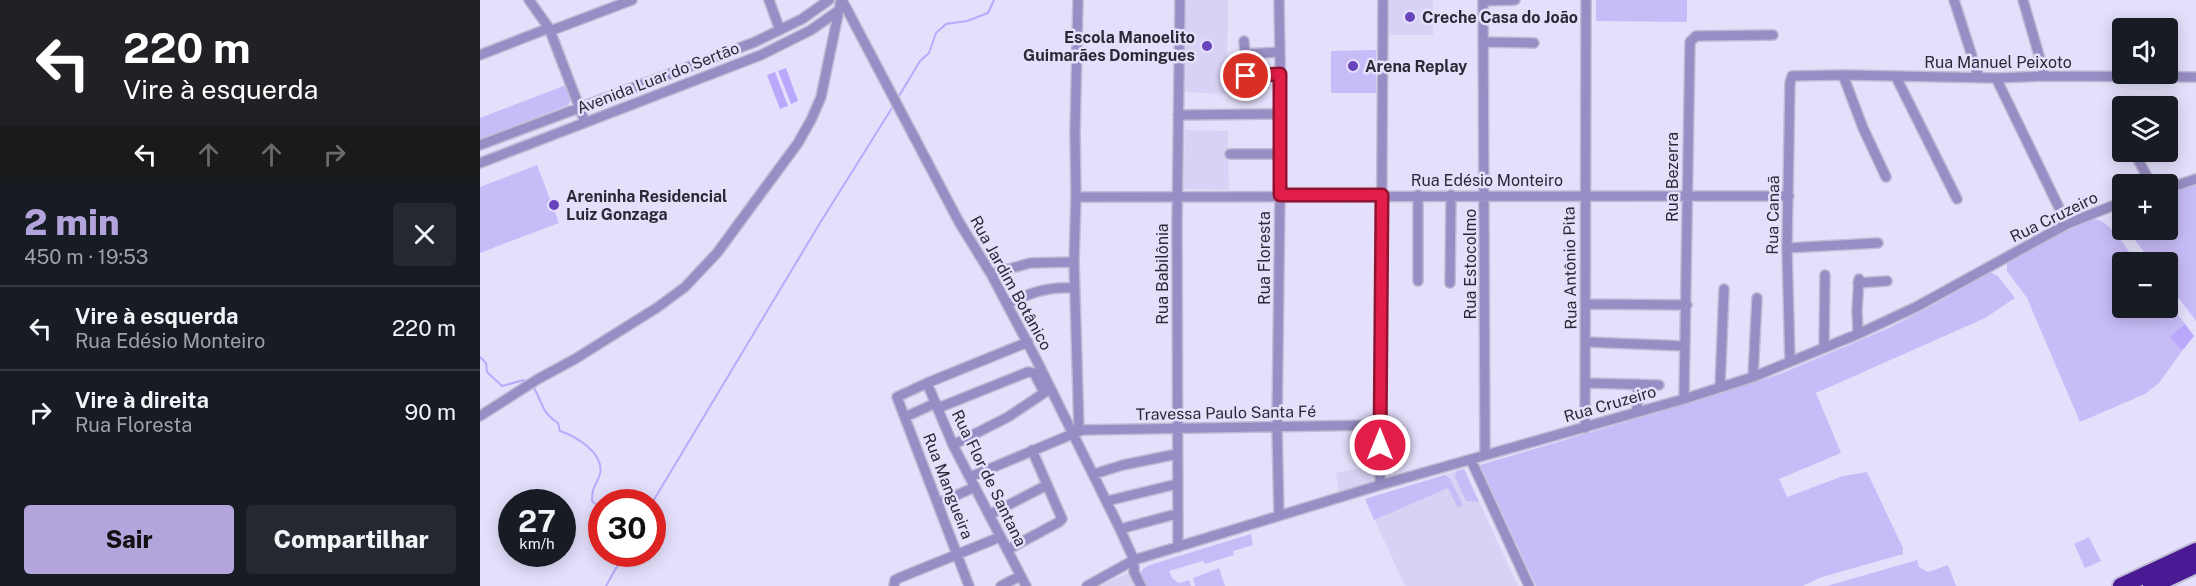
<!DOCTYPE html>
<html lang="pt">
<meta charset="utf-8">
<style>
:root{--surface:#171b24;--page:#242831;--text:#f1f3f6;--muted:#9ea1a6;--line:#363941;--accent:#b4a4dc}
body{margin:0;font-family:"Public Sans",sans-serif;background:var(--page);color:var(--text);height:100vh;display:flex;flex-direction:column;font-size:22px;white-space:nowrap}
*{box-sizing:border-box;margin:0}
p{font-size:20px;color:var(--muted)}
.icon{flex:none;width:33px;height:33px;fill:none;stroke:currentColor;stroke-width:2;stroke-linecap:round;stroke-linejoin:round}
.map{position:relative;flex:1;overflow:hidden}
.drawer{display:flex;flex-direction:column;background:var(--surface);width:480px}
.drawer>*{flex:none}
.banner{background:#202124;color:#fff;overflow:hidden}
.fabs{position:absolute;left:1632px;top:18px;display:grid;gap:12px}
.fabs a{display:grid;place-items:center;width:66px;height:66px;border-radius:6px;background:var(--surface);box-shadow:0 3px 15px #0003;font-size:30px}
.speed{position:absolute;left:18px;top:489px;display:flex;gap:12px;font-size:30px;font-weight:700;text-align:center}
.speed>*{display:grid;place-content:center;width:78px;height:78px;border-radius:50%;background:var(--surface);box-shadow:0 3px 15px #0003;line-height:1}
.speed small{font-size:15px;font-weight:400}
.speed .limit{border:9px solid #d22;background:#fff;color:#111}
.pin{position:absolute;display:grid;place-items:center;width:51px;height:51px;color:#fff;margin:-26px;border:3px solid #fff;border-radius:50%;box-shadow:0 2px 6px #0007}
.me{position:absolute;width:66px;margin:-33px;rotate:0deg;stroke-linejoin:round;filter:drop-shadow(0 0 4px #0008)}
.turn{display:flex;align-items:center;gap:21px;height:126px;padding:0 24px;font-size:27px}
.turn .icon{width:78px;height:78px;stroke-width:2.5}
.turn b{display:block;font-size:42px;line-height:51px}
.lanes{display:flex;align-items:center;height:57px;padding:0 24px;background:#0003;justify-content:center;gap:30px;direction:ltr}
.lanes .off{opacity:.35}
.round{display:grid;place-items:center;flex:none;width:63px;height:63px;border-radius:6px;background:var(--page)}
.headline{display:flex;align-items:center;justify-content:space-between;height:102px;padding:0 24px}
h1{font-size:36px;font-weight:800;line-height:45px;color:var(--accent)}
.cta{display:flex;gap:12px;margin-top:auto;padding:12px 24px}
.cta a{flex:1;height:69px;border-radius:6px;background:var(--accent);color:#111;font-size:24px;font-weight:800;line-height:69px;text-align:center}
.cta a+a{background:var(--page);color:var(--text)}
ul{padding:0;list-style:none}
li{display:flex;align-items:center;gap:18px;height:84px;padding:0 24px;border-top:2px solid var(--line)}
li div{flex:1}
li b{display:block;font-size:22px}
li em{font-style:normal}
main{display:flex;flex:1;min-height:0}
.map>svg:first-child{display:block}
.built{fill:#d8d3f4}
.green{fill:#c7bcf7}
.water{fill:#baa8fd}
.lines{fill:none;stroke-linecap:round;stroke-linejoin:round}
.stream{stroke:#baa8fd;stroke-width:2}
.street-casing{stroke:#bfbbd4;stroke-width:12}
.highway-casing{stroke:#bfbbd4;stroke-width:20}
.street{stroke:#988dc4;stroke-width:9}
.highway{stroke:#4a1a95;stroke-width:16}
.route-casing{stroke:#92132f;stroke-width:15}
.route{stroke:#e11d48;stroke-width:10}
.poi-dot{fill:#6944bc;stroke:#e4e0fc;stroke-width:2}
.labels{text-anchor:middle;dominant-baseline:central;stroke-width:5;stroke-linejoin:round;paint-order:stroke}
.poi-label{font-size:16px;font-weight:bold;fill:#2b2936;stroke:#e4e0fc;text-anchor:start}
.street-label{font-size:16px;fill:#2b2936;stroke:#e4e0fc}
</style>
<main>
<section class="drawer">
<div class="banner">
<div class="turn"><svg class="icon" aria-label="left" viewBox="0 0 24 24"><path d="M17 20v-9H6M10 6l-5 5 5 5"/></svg><div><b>220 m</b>Vire à esquerda</div></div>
<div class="lanes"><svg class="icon" aria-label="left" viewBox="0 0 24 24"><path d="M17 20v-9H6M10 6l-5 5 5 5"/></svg><svg class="icon off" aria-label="ahead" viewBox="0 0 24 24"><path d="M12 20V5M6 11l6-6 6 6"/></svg><svg class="icon off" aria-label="ahead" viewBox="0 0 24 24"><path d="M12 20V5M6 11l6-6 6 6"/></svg><svg class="icon off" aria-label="right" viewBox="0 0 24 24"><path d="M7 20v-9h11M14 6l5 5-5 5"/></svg></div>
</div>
<div class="headline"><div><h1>2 min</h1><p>450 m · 19:53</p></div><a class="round"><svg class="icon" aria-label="close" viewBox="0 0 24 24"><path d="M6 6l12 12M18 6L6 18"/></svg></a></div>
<ul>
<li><svg class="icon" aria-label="left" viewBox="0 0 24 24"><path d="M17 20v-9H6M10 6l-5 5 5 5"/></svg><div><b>Vire à esquerda</b><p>Rua Edésio Monteiro</p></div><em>220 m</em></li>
<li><svg class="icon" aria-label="right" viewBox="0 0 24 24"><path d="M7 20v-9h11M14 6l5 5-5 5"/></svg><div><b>Vire à direita</b><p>Rua Floresta</p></div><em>90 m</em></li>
</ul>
<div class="cta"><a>Sair</a><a>Compartilhar</a></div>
</section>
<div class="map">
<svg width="1716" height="586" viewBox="0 0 1716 586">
<rect width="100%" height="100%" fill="#e4e0fc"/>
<path class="built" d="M706 0H748L747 94 705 92Z
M908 0H953V35H907Z
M705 130 748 131 749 190 703 189Z
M897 464V483L859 494 856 473Z
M984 469 1038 586H925L885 499Z
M649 572 655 586H620Z"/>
<path class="green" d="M1116 0H1207V22L1116 21Z
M896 50V93H851V51Z
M86 85 91 100 88 105 0 139V118Z
M57 165 79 223 0 253V187Z
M1716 185V321L1688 284V262H1672L1647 230H1688V194Z
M1613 219C1629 218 1647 250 1657 262H1642V308H1688V302L1705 324 1691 337 1702 351 1679 383 1665 394 1600 422 1547 298 1527 271V263L1568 239Z
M1510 272 1518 276 1535 298 1505 318 1336 393 1361 453 1299 479 1307 497 1363 476 1387 472 1423 548V554L1342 577 1322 586H1056L1000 465 1223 399 1300 374 1409 328 1453 305Z
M984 469 999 502 986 501 975 477 976 471Z
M965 475 970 479 983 505 978 508 968 488 894 520 885 499Z
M771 534 773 545 753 551 754 555 725 564 723 561 689 571 692 578 699 583 709 580 711 586H666L660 573 664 568 670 565Z
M1609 537 1621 561 1605 568 1594 544Z
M1437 560 1439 567 1448 572 1468 565 1476 586H1347Z
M739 568 745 586H715L713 578Z"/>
<path class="water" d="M306 68 318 101 311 104 298 71Z
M295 72 308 106 300 109 287 75Z
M1705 324 1714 336 1702 351 1690 337Z"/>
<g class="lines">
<path class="stream" d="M419 96 440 61 449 53 456 33 466 24 487 21 508 13 514 0
M0 357 6 363 7 372 22 386 44 380
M54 388C63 403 61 412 78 423L80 431C95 436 125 453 120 474 116 486 112 486 112 501L122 509
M172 503 340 223 412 108
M126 586 144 554"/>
<g class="street-casing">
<path id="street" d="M49 0 69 28 105 122
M289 0 300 30
M362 0 479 222 511 274 556 359 640 529 654 560V572L661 586
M598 0 595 133 596 197 594 262 599 430
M799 0 801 114 797 427 799 516
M1003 0 1005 455
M1474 0 1499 78
M1543 0 1565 76
M1003 1 1035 0
M70 31 152 0
M764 41 765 54 799 52
M1003 42 1054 43
M0 55 69 28
M1363 75 1383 128 1406 177
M749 77 799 74
M1416 77 1477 199
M1516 78 1587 224
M698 115 801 114
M0 145 275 42 322 19 349 0
M1654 152 1671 184
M750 154H800
M0 163 281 55 331 30 361 9
M1688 188 1716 179
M938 195V281
M596 197 1309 196
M1307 248 1398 243
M511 274 550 263 594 262
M970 283 971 195
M1378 283 1407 281
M527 304C550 293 568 286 594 288
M1106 304 1207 305
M1378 334 1377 310 1379 279
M1106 342 1205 346
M1344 348 1345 275
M1310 362 1307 248 1310 83 1312 76 1363 75 1516 78 1565 76 1716 77
M1273 377 1277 298
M447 383 473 445 546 586
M1105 383 1179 385
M1240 387 1244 289
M1204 399 1210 42 1216 36 1293 35
M458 408 548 372 554 373 564 392
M1157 412 1158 384
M0 416 58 379 95 359 178 307 205 287 237 253 318 143 331 120 341 97 361 0
M425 417 456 403
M1105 428 1106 0
M473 445 528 417 567 391
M991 460 1049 586
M614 474 643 465 697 454
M490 477 602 430 899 425
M900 485 903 0
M627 501 697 484
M459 503 495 487
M509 515 567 485
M640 529 696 514
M698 547 697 224 700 0
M527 550 579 522 582 519 552 450
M414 586 415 580 419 578 520 537
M489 586 417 397 447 383 548 342
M521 586 540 576
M607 586 654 560 900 485 1204 399 1273 377 1378 334 1436 307 1587 224 1642 202"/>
</g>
<g class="highway-casing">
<path id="highway" d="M1641 586 1716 551
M1671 586 1716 565"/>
</g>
<use href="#street" class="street"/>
<use href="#highway" class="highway"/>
</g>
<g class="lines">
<g class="route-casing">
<path id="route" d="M766 76 800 74V195H902L900 445"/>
</g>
<use href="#route" class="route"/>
</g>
<g class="poi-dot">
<circle cx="930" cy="17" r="6"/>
<circle cx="727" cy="46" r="6"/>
<circle cx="873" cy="66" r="6"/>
<circle cx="74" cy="205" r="6"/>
</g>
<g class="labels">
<g class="poi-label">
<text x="942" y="17">Creche Casa do João</text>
<text x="715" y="37" text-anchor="end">Escola Manoelito<tspan x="715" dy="18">Guimarães Domingues</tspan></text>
<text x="885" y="66">Arena Replay</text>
<text x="86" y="196">Areninha Residencial<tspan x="86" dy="18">Luiz Gonzaga</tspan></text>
</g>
<g class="street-label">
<text x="1518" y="62">Rua Manuel Peixoto</text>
<text transform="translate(178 78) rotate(-21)">Avenida Luar do Sertão</text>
<text transform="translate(1192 177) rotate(-90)">Rua Bezerra</text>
<text x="1007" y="180">Rua Edésio Monteiro</text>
<text transform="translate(1293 215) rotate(-89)">Rua Canaã</text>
<text transform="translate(1574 217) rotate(-26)">Rua Cruzeiro</text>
<text transform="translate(784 258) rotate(-90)">Rua Floresta</text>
<text transform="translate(990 264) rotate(-90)">Rua Estocolmo</text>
<text transform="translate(1090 268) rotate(-91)">Rua Antônio Pita</text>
<text transform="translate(682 274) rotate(-90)">Rua Babilônia</text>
<text transform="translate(531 283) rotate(61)">Rua Jardim Botânico</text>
<text transform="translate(1130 404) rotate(-16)">Rua Cruzeiro</text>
<text transform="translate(746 413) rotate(-1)">Travessa Paulo Santa Fé</text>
<text transform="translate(509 478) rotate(64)">Rua Flor de Santana</text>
<text transform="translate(468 486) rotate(69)">Rua Mangueira</text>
</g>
</g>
</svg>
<div class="fabs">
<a><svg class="icon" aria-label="sound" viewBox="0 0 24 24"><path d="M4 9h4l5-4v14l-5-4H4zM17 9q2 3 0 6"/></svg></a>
<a><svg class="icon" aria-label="layers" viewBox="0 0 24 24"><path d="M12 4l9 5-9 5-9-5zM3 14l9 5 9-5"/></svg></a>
<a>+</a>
<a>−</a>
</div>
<div class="speed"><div>27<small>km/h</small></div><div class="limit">30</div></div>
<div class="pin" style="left:766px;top:76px;background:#d93025"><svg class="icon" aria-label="arrive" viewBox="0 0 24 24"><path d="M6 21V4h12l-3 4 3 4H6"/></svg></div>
<svg class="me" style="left:900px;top:445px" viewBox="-20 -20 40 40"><circle r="17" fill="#e11d48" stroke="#fff" stroke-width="3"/><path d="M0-11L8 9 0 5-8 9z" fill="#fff"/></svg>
</div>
</main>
